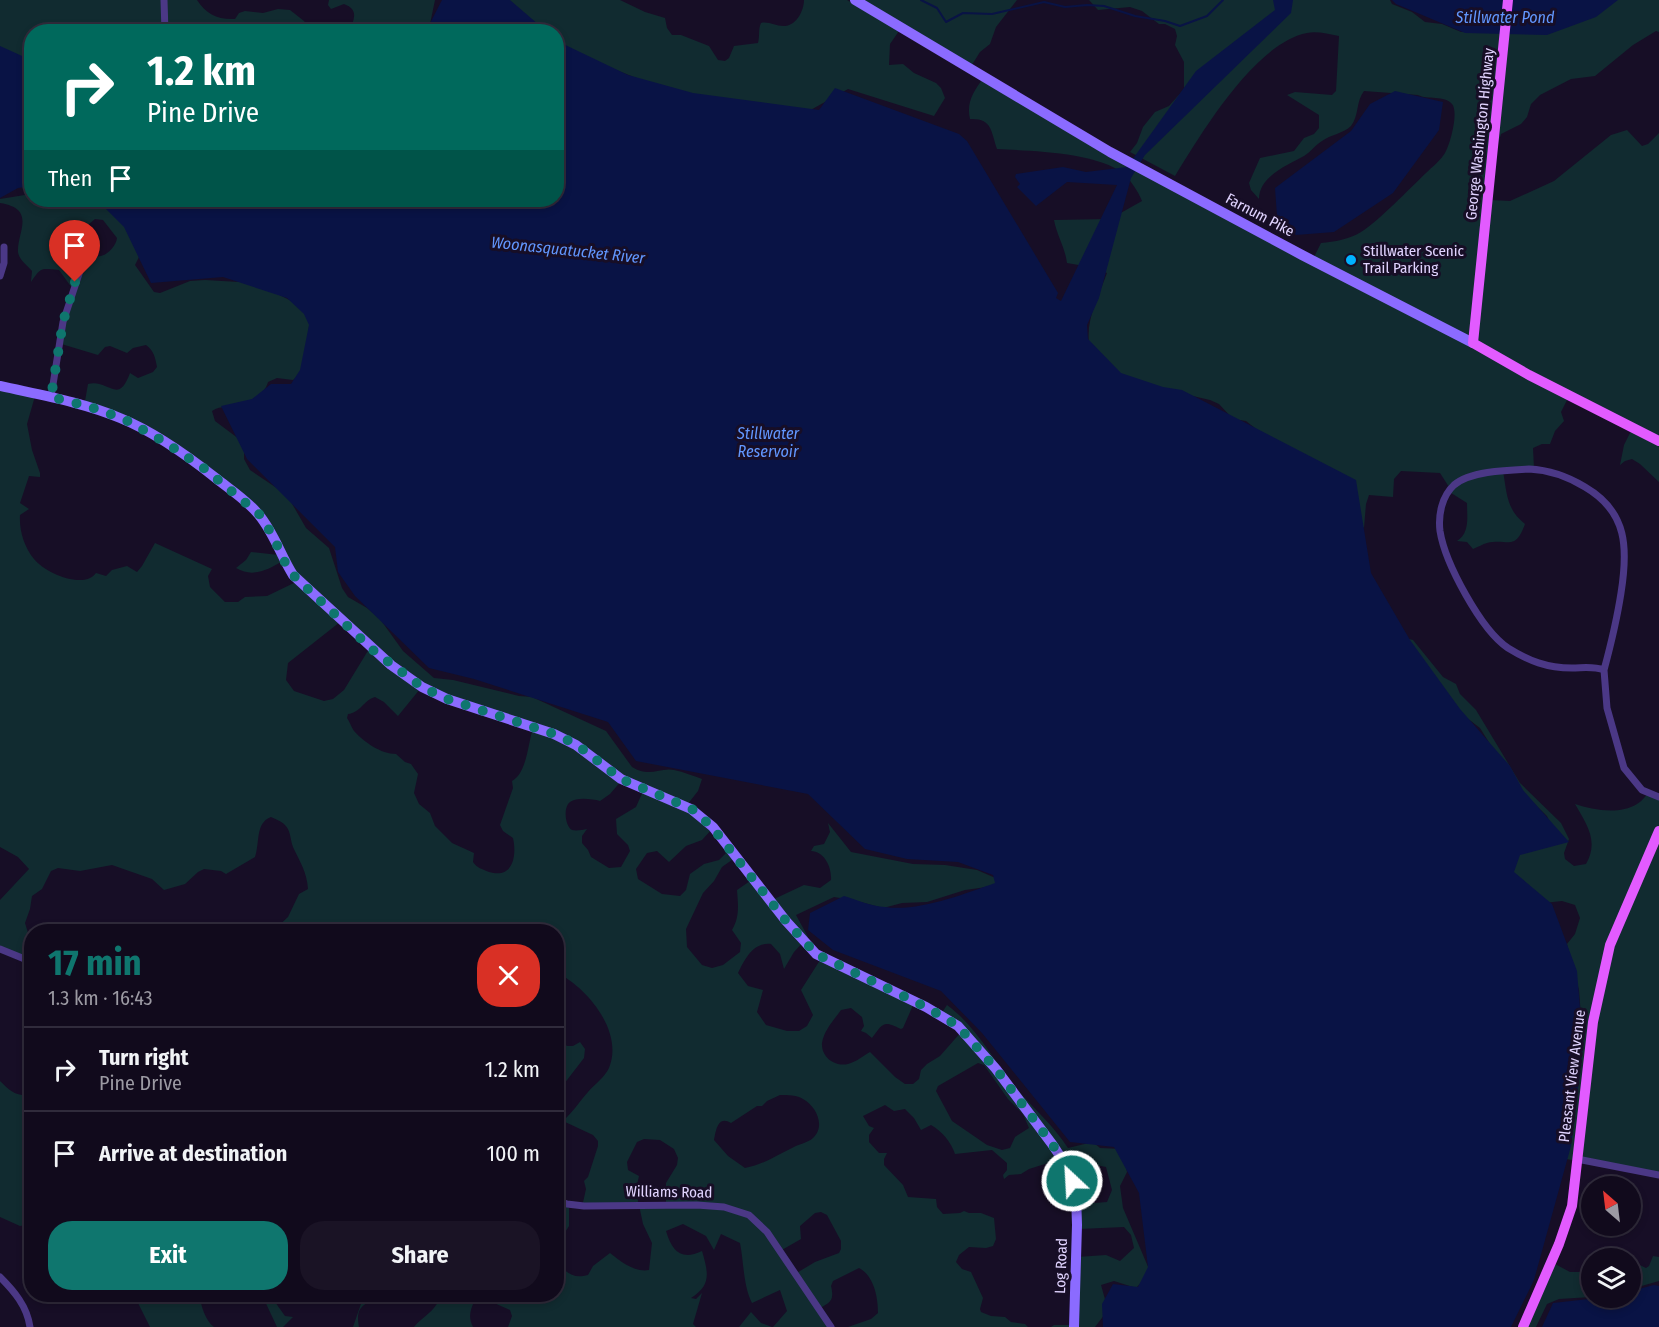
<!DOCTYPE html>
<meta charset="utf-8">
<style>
:root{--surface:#110a1c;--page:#1a1325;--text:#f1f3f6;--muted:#9c9aa3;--line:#302b3b;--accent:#0f766e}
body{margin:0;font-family:"Fira Sans Condensed",sans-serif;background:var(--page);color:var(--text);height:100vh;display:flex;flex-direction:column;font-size:22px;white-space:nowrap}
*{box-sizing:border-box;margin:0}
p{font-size:20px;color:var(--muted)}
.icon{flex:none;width:33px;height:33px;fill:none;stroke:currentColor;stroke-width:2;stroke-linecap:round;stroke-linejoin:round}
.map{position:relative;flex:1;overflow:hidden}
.sheet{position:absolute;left:24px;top:924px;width:540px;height:378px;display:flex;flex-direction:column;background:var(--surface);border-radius:24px;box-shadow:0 3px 9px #0003,0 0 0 2px var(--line)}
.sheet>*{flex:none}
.banner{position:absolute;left:24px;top:24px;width:540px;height:183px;border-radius:24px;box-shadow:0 3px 9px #0003,0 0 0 2px var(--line);background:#00695c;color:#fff;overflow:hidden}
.needle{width:39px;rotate:332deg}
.tools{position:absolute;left:1581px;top:1176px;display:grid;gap:12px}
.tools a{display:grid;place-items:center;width:60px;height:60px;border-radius:50%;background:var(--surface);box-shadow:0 3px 9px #0003,0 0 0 2px var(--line);font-size:30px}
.pin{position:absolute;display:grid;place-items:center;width:51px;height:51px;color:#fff;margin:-62px -26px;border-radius:50% 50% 50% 0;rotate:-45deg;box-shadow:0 0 6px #0007}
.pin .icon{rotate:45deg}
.me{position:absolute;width:66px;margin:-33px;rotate:335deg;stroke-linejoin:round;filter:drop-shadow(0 0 4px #0008)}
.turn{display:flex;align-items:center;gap:21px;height:126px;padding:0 24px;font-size:27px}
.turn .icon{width:78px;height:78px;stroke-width:2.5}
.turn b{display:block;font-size:42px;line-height:51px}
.then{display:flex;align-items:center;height:57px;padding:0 24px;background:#0003;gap:12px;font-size:22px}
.round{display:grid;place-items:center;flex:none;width:63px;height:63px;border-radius:24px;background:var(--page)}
.overview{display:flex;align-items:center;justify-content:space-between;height:102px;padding:0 24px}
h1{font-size:36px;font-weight:700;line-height:45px;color:var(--accent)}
.button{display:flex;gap:12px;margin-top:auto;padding:12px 24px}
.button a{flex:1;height:69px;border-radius:24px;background:var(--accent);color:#fff;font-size:24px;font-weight:700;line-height:69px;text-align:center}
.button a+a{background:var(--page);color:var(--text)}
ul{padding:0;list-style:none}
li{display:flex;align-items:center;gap:18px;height:84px;padding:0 24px;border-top:2px solid var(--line)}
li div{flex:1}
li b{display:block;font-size:22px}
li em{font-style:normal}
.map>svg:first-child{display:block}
.green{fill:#112b30;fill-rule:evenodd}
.water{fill:#091345}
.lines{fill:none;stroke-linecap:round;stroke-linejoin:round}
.stream{stroke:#091345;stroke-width:2}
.street{stroke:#4b3886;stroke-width:7}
.secondary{stroke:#8b6bff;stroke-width:10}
.primary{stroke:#e25bff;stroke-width:10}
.route{stroke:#0f766e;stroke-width:10;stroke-dasharray:0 18}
.poi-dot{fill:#00b3ff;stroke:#170e26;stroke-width:2}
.labels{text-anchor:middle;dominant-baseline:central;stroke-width:6;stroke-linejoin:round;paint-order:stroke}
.street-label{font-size:15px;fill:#e1d4ff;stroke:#170e26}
.poi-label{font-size:15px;fill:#e1d4ff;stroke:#170e26;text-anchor:start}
.water-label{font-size:16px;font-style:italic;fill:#6297ff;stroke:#170e26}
</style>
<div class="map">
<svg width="1659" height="1327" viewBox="0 0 1659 1327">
<rect width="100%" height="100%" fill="#170e26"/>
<path class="green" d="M0 0H197C206 14 218 20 235 19L239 13 245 11 263 13 278 9 290 10 304 21 311 31 211 32 199 27 191 32H32L31 73 0 61Z
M329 0H435L430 24 419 32 350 31C353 20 360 10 344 4L331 9 328 5Z
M496 0H620L645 12 665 18 667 28 672 35H681L709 46 718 60 725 61 729 58 734 46 758 43C760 35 758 30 761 23 769 21 777 27 785 26 797 25 804 10 804 0H847L899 31 890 44 889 65 903 64 914 73 936 83 941 88 945 98 934 116 848 89 807 112 684 97 571 52 557 40 556 32 543 31Z
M855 0H1017L996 27 990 44 980 52 970 68Z
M1089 0H1390L1392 4 1412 12 1425 22 1442 24 1461 32 1497 31 1603 0H1659V32L1656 31 1633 45 1595 76 1571 79 1540 95 1531 104 1527 117 1521 124 1501 134 1495 154 1490 200 1510 201 1554 181 1611 135 1627 130 1642 146 1648 144 1659 133V482L1640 464 1632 459 1625 461 1620 465 1624 445 1632 429 1569 396 1561 412 1564 421 1555 431 1550 444H1542L1533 448 1534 468 1503 471C1507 493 1506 509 1525 524 1515 552 1508 538 1487 543 1483 544 1478 547 1473 549L1467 542 1457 541C1470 533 1467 517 1467 503L1448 491 1449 487 1440 473 1401 471 1394 479 1393 497 1369 495 1366 504 1364 528 1270 440 1246 421 1233 419 1219 404 1210 400 1180 393 1145 402 1090 349C1084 322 1098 298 1107 273L1096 268 1067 263C1065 247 1057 236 1054 220L1110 219 1142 201C1138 191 1131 181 1124 174 1097 152 1031 151 997 149 991 131 992 118 970 119 966 102 974 91 984 77L1313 259 1321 243C1334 242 1350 239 1361 232 1381 219 1408 190 1426 173 1432 167 1441 160 1445 153 1450 145 1459 112 1452 104 1445 95 1427 100 1418 95L1364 91C1356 101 1359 116 1351 126 1344 133 1330 135 1322 141 1315 145 1311 152 1304 156 1288 165 1259 176 1259 199L1251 190 1249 183 1260 158 1294 151 1304 138 1314 134 1319 128V115L1287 95 1295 92 1332 95 1336 91 1339 36C1328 34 1317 31 1307 33 1255 43 1201 134 1175 176L1130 152 1137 143 1143 127 1155 112 1169 106 1184 89V62L1175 45 1177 36 1175 29 1165 24H1159L1142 11 1130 7 1098 10Z
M31 194 32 200H114L139 257 135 265 154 292 160 293 190 281 205 280 256 283 311 311 303 371 293 380 277 378 268 382C266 391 254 402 245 406 234 410 223 403 212 411L215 421 239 439 244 449V459L250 470 287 495 306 528 329 548 342 588 348 597 367 608 380 619 403 651 434 678 453 680 519 696 532 697 606 731 632 767C650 778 660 767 674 770 684 772 693 776 702 779L698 791 687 805 713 828 702 840 686 846 669 862 657 851 647 853 636 869 638 879 662 894 680 896 686 890 690 874 704 864 719 860 730 849 736 857 722 867 714 881 703 893 686 929 687 947 702 965 712 968 723 965 740 952 741 943 732 930C740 917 738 904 737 890L753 879 772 900 804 885 820 888 831 880C832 867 824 851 811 851L814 846 824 844 830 832 828 823 851 852 913 864 945 865 977 870 1000 880 1001 885 965 890 927 902 902 903 883 908 853 900 834 897 796 915 808 937 794 952 784 969 780 954 771 944C753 942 745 959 738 973L748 986 763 990 757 1012 766 1025 787 1031H799L807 1026 813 1015 801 990 822 957 914 1003 903 1028 901 1029C883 1020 883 1023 872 1038L866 1033 861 1031 864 1026 862 1017 851 1008 841 1010C834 1020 824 1030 822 1043 821 1057 835 1067 848 1064 856 1062 863 1056 870 1052L895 1077 905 1084H913L919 1079 921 1070 927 1064 940 1056 962 1031 941 1014 947 1005C975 1025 994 1061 1016 1088 1033 1108 1054 1126 1068 1148L1093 1142 1100 1148 1122 1149 1127 1172 1120 1186 1123 1208 1149 1269 1146 1277 1136 1288 1114 1281 1101 1285 1108 1310 1095 1327H1051L1054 1325H1072L1077 1257 1106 1255 1120 1261 1134 1248 1131 1235 1124 1227 1079 1229 1076 1200 1095 1203 1107 1202 1112 1190 1106 1167 1091 1164 1067 1167 1060 1157 1045 1164 1029 1169 1021 1174 1009 1175 1004 1179 1003 1175 1007 1170V1163L992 1150 955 1154C951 1142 942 1131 931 1125L921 1130 914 1118 905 1109 894 1111 885 1105 863 1116 869 1126 874 1128 869 1135V1142L879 1153H887L884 1159V1165L903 1185 908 1197 936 1199 937 1207 943 1214 960 1213 964 1211 969 1213H981L994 1218 996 1239 993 1246 986 1248 969 1247 959 1255 956 1262 962 1269 971 1272 983 1298 980 1309 981 1312 991 1316 1005 1317 1011 1322 1025 1324 1028 1327H848L871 1319 878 1313C878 1297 874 1276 859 1268L833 1281 831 1286C835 1302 829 1303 816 1310L829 1327H773L787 1311 780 1290 752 1303C743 1285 744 1263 740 1243L721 1234 714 1250 706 1236 683 1224 666 1231C672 1251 681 1261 702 1251 708 1272 712 1285 691 1298L696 1299 702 1293 693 1324 696 1327H508L512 1316 510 1310 485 1299 475 1300C470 1310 468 1317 473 1327H414C423 1316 438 1310 440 1295L556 1294 557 1251 561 1256 562 1268C571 1276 577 1278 588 1275L593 1266 610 1253C620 1261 635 1273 649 1270L652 1243 643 1224 639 1205 666 1203V1183L677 1165 678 1158 674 1149 660 1140 644 1139 637 1142 627 1162 628 1170 639 1176 637 1185 638 1202 582 1207 586 1189 584 1181 588 1177 598 1146V1141L593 1135 563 1121C573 1112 579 1102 588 1092 594 1085 605 1077 609 1068 624 1032 587 987 557 973L556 932 273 931 288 917 299 894 308 889C307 872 300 862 293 847 290 839 291 830 284 824 281 821 275 819 271 817 255 823 260 843 255 857L226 874 221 871 204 869 198 872 185 884 164 890 152 879 112 865 80 871 58 868 51 871 42 889 32 896 30 909 25 923 29 936 22 957 0 949V900L29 869 18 857 0 847V386L35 396 27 424 32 450 40 473V477L29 476 20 503 29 509 20 515C19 530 24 547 34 559 45 573 84 590 96 573L106 576 112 570 127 566 137 572 142 566 155 543 212 569 208 576 210 587 225 602H238L245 597 267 596 296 582 283 561C267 570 253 578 236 568L246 560 251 552 279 555 261 519 164 443 84 407 88 384C109 379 118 406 130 373L138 378 153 372 157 367C155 357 154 351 146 345L133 348 127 353 110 346 105 347 98 355 58 343 72 288 59 270C41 269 42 266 31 282L32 271C27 265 19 260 18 252 17 232 37 209 0 203V199ZM95 219 103 220 117 238C116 248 102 261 92 255 87 252 83 243 80 238L82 230ZM340 622 369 649 344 690 333 699 324 701 294 691 286 680 288 663ZM420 689 479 715 533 728C528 743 527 773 512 781L513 788 500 825 503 831 513 838C517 856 513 879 489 872 482 869 477 868 473 862L474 853 452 843 435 826 430 813 419 804 414 793 418 774 411 764 405 762 396 754C381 754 364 742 354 731 351 727 350 722 347 718L348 714C360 713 364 700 375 697L384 702 398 716ZM622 780 644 789 636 807 616 819 617 834 628 845 630 851 621 867 609 868 591 857 588 850 582 843V836L587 829C583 830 576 831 572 830 565 826 563 807 570 802 577 797 592 799 600 801L610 794ZM978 1063 984 1065 1008 1099 1023 1114 1029 1128 1015 1137 1010 1148 1002 1150 987 1145 952 1121 936 1091 938 1086ZM780 1095C787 1095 798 1095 803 1099 816 1106 826 1126 813 1138 808 1143 798 1144 792 1148 777 1155 763 1165 745 1168L728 1156 714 1140C716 1130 718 1115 731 1123L757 1106H762L767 1101ZM821 1212 827 1215 841 1241V1249L839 1253 815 1262 795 1274 780 1251 801 1239 800 1226 815 1213Z
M1405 638 1413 640 1443 677 1456 684 1460 694 1476 710 1520 783 1561 823 1569 839 1564 853 1565 859 1574 866 1586 864C1599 841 1587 825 1575 804 1593 810 1619 815 1637 804 1641 802 1645 797 1648 793L1659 799V1174L1566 1159 1581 1016 1579 990 1567 944 1575 934 1580 918 1575 905 1562 901 1544 903 1508 877 1517 856 1554 832 1547 816 1517 787 1480 728 1467 718 1453 711Z
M557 1036 567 1046H573L580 1042 585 1049 584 1058 557 1093Z
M0 1081C10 1091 17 1097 31 1095V1224L20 1226 0 1217Z
M557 1203 569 1208V1226L557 1245Z
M1653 1256 1659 1257V1281L1631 1289V1261L1646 1268 1649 1266Z
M1555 1264 1570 1272H1591V1297L1559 1299 1547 1304 1536 1327H1524Z
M134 1295H202L200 1297C201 1307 206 1321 214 1327H150Z
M262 1295H270L285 1316 293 1317 283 1327H277Z
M364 1295H381C369 1305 354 1302 359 1327H353Z
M751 1312 761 1323 772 1327H739Z"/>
<path class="water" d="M442 0H510L546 31H426Z
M1273 0H1293L1291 13 1145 155 1131 178 1099 298 1087 325 1088 339 1121 373 1163 387 1182 390 1356 480 1371 573 1410 640 1460 709 1510 766 1523 790 1569 842 1520 855 1514 872 1552 904 1577 971 1583 1045 1571 1146 1534 1280 1511 1327H1103L1102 1304 1113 1284 1138 1287 1148 1267 1139 1193 1114 1147 1070 1142 982 1033 941 991 833 950 808 930 810 913 844 896C857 900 871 906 885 907 918 912 964 894 995 883L993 875 958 862 907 859 865 849 808 794 636 761 608 722 474 679 429 668 355 596 338 572 335 547 247 459 221 406 252 399 271 384H291L300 370 309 325 304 314 287 298 223 277 151 283 124 227 97 200H556L557 41 628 75 693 93 819 110 835 88 959 134 967 141 1058 293 1056 298 1061 301 1117 185 1067 182 1036 206 1017 187 1020 184 1015 177 1016 174 1063 167 1086 172 1127 167 1196 71 1275 10Z
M1392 0H1618L1596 17 1547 35 1465 33 1396 4Z
M0 46 31 60 32 186 18 188 0 198Z
M1395 91 1443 102 1439 130 1393 193 1334 232 1296 235 1277 216 1275 188 1351 131 1370 104Z
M1654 1285 1659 1286V1327H1542L1553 1303 1598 1298H1630L1631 1291Z"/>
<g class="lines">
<path class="stream" d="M921 0 937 8 946 22 963 13 992 14 1044 2 1065 7 1087 5 1104 6 1135 16 1165 21 1180 26 1207 16 1223 0"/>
<path class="street" d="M164 0 165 32
M0 276 4 263V247
M51 397 63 322 81 268
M1529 469C1550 470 1567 476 1585 487 1628 512 1628 549 1621 593 1617 619 1611 644 1604 670 1593 666 1583 668 1572 668 1547 668 1529 661 1508 648 1481 630 1445 563 1440 531 1438 515 1442 496 1454 485 1470 471 1508 470 1529 469Z
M1604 670 1607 708 1624 768 1642 790 1659 797
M0 949 32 962
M1577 1159 1659 1175
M556 1200 567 1204 584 1206 697 1205 724 1207 749 1215 767 1232 831 1327
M0 1277C14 1291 27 1306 30 1327"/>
<path class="secondary" d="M855 0 1110 152 1302 255 1473 343
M0 386C40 395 82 402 120 418 155 432 188 456 217 479 231 490 248 501 259 515 274 533 281 556 293 575L391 665 422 687 447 699 554 734 576 745 621 779 691 809 713 827 786 921 816 954 926 1007 958 1026 996 1069 1052 1144 1068 1168 1076 1194 1077 1225 1074 1327"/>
<path class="primary" d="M1508 0 1473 343 1529 375 1659 441
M1523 1327 1559 1244 1572 1206 1593 1022 1610 945 1659 831"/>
</g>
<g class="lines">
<path class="route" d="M75 282 63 322 51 397 87 406 122 418 163 441 205 469 259 514 273 536 283 559 293 575 374 651 422 687 447 699 554 734 576 744 621 779 692 809 712 827 786 921 816 954 926 1007 958 1026 996 1069 1052 1144 1068 1168 1072 1181"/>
</g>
<circle class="poi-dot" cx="1351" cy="260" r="6"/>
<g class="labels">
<g class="street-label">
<text transform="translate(1480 134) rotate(-84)">George Washington Highway</text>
<text transform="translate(1260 215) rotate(28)">Farnum Pike</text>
<text transform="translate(1572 1076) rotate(-83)">Pleasant View Avenue</text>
<text transform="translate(669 1192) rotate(1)">Williams Road</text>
<text transform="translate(1061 1266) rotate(-88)">Log Road</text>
</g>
<g class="poi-label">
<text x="1363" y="251">Stillwater Scenic<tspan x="1363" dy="17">Trail Parking</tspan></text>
</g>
<g class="water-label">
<text x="1505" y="17">Stillwater Pond</text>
<text transform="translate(568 250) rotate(6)">Woonasquatucket River</text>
<text x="768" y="433">Stillwater<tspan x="768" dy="18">Reservoir</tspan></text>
</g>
</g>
</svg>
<div class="tools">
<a><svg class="needle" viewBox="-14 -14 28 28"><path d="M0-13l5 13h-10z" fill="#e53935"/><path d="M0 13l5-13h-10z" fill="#9c9aa3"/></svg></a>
<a><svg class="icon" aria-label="layers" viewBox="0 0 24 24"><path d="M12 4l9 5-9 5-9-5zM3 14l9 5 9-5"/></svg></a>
</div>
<div class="pin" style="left:75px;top:282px;background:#d93025"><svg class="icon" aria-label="arrive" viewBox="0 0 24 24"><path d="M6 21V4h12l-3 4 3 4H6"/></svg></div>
<svg class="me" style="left:1072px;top:1181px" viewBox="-20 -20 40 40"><circle r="17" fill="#0f766e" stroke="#fff" stroke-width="3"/><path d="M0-11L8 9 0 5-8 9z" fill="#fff"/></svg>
<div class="banner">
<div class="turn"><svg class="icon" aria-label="right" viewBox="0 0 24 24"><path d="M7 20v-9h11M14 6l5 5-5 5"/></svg><div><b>1.2 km</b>Pine Drive</div></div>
<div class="then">Then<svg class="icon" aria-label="arrive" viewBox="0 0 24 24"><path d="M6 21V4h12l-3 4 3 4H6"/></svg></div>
</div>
<section class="sheet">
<div class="overview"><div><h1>17 min</h1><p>1.3 km · 16:43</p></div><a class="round" style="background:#d93025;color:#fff"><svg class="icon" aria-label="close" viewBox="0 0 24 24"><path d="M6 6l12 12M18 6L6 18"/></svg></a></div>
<ul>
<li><svg class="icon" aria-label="right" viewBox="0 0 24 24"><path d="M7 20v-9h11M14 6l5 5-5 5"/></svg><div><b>Turn right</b><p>Pine Drive</p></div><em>1.2 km</em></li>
<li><svg class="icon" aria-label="arrive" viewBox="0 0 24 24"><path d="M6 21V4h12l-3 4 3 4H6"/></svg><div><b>Arrive at destination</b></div><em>100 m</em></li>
</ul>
<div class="button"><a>Exit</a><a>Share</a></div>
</section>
</div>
